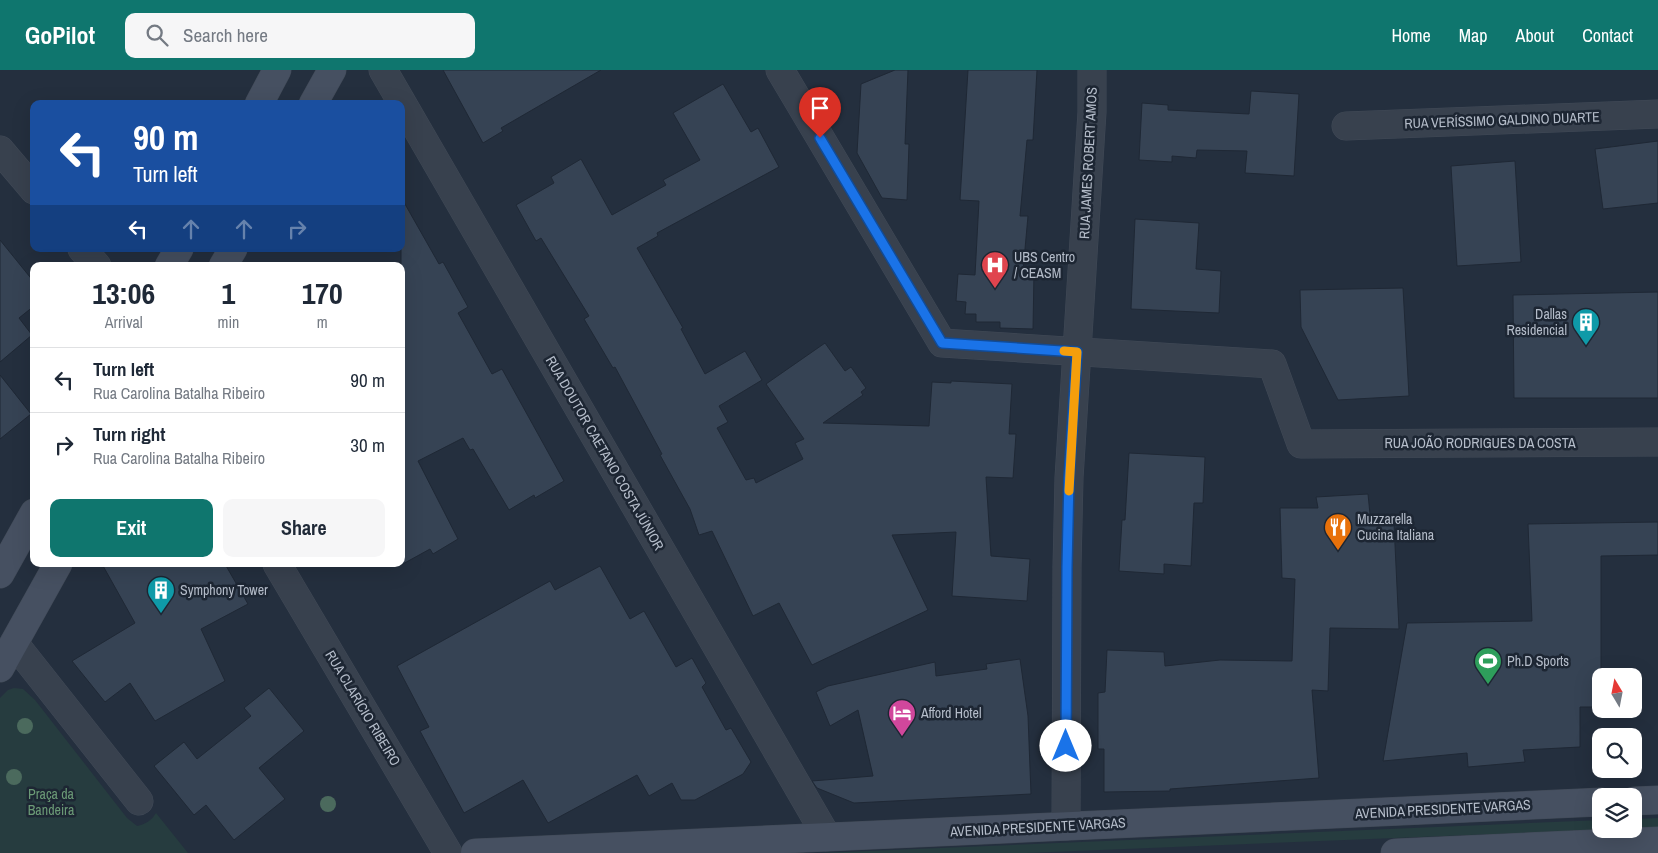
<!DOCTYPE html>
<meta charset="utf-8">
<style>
:root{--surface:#fff;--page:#f6f6f7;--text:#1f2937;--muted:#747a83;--line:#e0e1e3;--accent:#0f766e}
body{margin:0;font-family:"Archivo Narrow",sans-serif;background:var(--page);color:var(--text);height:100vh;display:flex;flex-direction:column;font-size:19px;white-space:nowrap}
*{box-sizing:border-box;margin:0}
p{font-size:16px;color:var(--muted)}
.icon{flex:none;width:28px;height:28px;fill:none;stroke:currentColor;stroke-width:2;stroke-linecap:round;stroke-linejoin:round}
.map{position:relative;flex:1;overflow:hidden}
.sheet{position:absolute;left:30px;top:192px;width:375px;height:305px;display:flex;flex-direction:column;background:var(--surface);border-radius:10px;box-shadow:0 5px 20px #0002}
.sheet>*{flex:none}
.guide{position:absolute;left:30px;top:30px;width:375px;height:152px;border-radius:10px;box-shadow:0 5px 20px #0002;background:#1a4fa0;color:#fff;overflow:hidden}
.needle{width:32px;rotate:350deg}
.controls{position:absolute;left:1592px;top:598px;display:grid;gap:10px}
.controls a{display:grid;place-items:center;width:50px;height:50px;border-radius:10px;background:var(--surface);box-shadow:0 5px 20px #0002;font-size:25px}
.pin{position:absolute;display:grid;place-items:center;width:42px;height:42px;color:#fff;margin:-51px -21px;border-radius:50% 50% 50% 0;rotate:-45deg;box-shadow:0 0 5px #0007}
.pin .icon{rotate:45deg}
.me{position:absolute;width:55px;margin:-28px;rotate:0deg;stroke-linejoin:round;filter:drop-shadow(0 0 4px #0008)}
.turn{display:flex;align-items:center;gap:18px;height:105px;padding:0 20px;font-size:22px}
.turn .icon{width:65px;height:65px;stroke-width:2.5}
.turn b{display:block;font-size:35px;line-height:42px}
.lanes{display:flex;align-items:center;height:48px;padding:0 20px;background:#0003;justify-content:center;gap:25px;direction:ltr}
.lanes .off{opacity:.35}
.eta{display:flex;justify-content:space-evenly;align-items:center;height:85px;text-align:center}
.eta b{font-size:30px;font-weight:800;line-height:35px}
.cta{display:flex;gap:10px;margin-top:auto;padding:10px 20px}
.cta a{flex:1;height:58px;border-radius:10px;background:var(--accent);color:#fff;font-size:20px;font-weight:800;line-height:58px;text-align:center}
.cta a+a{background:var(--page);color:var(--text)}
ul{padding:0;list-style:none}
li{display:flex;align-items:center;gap:15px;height:65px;padding:0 20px;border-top:1px solid var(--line)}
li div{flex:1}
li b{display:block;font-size:19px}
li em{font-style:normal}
header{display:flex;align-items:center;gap:30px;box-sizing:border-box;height:70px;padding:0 25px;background:var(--accent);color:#fff}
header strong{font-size:24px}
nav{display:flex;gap:28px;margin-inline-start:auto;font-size:18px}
.search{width:350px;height:45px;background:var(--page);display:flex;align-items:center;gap:12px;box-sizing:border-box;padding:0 18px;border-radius:10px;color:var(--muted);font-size:19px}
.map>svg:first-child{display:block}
.green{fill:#263c3f}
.building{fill:#364354;stroke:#1f2835}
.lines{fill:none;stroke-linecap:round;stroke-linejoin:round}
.minor-casing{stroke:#414a57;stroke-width:29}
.secondary-casing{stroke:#414a57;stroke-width:29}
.minor{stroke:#38414e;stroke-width:28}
.secondary{stroke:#465061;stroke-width:28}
.tree{fill:#4b6a5d}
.route-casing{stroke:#114b97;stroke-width:12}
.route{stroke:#1a73e8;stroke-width:9}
.slow{stroke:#f59e0b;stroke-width:9}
.labels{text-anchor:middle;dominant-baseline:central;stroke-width:5;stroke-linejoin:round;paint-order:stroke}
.street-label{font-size:14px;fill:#b4bcc9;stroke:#1d2633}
.poi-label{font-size:14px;fill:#b4bcc9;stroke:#1d2633;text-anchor:start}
.park-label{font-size:14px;fill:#6b9a76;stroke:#1d2633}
</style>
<header>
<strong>GoPilot</strong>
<div class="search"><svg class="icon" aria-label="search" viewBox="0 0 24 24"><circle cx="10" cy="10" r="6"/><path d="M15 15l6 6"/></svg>Search here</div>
<nav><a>Home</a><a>Map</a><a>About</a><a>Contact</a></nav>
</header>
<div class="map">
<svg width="1658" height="783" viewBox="0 0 1658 783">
<rect width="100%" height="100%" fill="#242f3e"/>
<path class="green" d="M14 618 23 619 35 630 127 748 137 756C146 754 151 751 156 743L188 783H0V628L8 620Z
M1658 748V757L1634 758V749Z
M1601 750V759H1615L1027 783H821Z"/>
<path class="building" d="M443 0H601L501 58 503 61 483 73Z
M895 0H908L905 74H909L907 130 882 128 857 83 861 14Z
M968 0H1037L1033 70H1027L1020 146H1028L1023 201 1034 202 1033 259 1000 258V252H976V244H965L966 232 956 231 958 204 975 205 979 131 960 130Z
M723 14 751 62 758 58 779 97 657 163 658 166 637 178 683 258 681 259 705 304 745 281 762 310 719 336 728 352 717 358 746 410 754 408 756 413 803 389 795 373 804 369 766 314 825 273 845 301 851 297 866 318 861 322 863 325 823 353 929 356 932 312 951 313V311L1012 314 1009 364H1016L1013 408 986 407 991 486 1030 489 1027 531 952 526 956 462 892 465 928 540 812 595 779 533 753 546 712 461 699 465 690 439 660 385 662 384 615 297 613 298 584 249 589 246 541 168 536 171 516 135 554 113 551 107 581 89 612 145 666 115 663 110 700 90 673 43Z
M1251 21 1299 24 1294 106 1245 103 1247 81 1197 80 1196 88 1172 86V92L1139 90 1142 33 1168 35V40L1249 44Z
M1658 71V133L1603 139 1595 79Z
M1515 91 1521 192 1457 196 1451 96Z
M401 127 439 194 443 192 468 237 458 243 492 304 502 299 564 411 535 428 534 425 509 440 473 379 470 380 463 368 418 391 458 469 433 484 430 479 401 495Z
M1135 149 1199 153 1196 199 1221 201 1219 243 1131 239Z
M0 170 34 212V236L19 248 32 265 0 292Z
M1403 218 1409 326 1338 330 1301 257 1300 220Z
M1658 222V328H1514L1513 225Z
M0 305 31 344 0 369Z
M1129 383 1205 387 1203 433H1194L1191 496 1164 494V504L1119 501 1122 450H1125Z
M1368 424 1371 454H1394L1399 559 1330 558 1328 621 1312 620 1319 708 1170 719V721L1104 722V679H1098V623L1105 622 1107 580 1164 582 1165 596 1220 590 1292 591 1295 509 1282 508 1280 438H1318L1316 427Z
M1658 452V485L1601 486V637H1580V677L1523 680 1525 692 1468 697 1467 683 1383 691 1407 553 1532 551 1528 454Z
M102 494H225L248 534 201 559 225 611 155 651 130 613 105 632 72 591 135 553Z
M600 496 630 549 644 541 676 597 692 588 706 613 702 617 726 660 731 658 751 692 743 704 695 730H681L672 713 649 726 637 705 548 753 523 710 464 743 420 661 429 657 397 596 550 511 555 520Z
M1020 589 1028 646 1031 724 854 733 817 718 812 711 873 706 858 640 830 656 816 622 828 616 935 592 936 606 987 599 986 594Z
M269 618 304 661 259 698 285 729 234 770 206 735 194 745 154 696 184 672 197 689 251 646 244 638Z"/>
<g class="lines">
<g class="minor-casing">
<path id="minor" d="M383 0 827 767
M780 0 942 273 1272 294 1301 374 1658 372
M1346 56 1658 44
M0 80 34 120
M82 179 97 196
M277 494 448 783
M14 573 139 731
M1066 756 1067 497 1069 408 1092 42V0"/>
</g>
<g class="secondary-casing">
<path id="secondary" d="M259 34 277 0
M313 34 332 0
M169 196 179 179
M223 196 233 179
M0 504 34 443
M0 598 58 494
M1634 731 1658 730
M475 783 1601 732
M1395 783 1658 771"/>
</g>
<use href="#minor" class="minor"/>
<use href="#secondary" class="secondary"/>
</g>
<g class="tree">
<circle cx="25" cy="656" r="8"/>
<circle cx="14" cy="707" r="8"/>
<circle cx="328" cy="734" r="8"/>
</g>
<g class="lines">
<g class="route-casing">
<path id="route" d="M820 68 942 273 1077 282 1069 408 1067 497 1066 676"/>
</g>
<use href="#route" class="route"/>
<path class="slow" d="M1064 281 1077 282 1069 421"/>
</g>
<defs>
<g id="hospital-pin" transform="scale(1.4375)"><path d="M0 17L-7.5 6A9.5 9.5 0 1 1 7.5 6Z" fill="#e0444e" stroke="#1d2633"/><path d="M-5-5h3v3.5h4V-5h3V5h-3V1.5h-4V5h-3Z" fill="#fff"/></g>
<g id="building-pin" transform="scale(1.4375)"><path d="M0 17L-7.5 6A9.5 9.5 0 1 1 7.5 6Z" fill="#0f9aa8" stroke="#1d2633"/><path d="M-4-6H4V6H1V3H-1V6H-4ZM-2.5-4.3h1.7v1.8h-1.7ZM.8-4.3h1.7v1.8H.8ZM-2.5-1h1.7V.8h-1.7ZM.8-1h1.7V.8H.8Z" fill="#fff"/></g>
<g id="restaurant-pin" transform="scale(1.4375)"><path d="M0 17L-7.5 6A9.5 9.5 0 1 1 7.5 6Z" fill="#e8710a" stroke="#1d2633"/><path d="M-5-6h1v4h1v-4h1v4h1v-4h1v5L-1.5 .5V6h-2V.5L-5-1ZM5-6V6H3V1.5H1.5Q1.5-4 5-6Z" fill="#fff"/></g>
<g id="stadium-pin" transform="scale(1.4375)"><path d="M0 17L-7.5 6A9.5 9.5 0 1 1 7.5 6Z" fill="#2e9e5b" stroke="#1d2633"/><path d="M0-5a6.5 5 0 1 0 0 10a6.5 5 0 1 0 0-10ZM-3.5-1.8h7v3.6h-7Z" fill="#fff"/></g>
<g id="hotel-pin" transform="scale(1.4375)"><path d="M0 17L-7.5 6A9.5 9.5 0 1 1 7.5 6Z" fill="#d1479c" stroke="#1d2633"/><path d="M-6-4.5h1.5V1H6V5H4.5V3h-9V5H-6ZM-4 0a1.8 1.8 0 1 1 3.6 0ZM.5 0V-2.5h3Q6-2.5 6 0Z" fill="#fff"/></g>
</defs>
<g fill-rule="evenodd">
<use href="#hospital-pin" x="995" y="195"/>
<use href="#building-pin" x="1586" y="252"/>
<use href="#restaurant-pin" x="1338" y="457"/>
<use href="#building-pin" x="161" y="520"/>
<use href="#stadium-pin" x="1488" y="591"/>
<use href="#hotel-pin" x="902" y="643"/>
</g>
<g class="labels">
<g class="street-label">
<text transform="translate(1502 50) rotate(-2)">RUA VERÍSSIMO GALDINO DUARTE</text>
<text transform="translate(1088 93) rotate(-87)">RUA JAMES ROBERT AMOS</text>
<text x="1480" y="373">RUA JOÃO RODRIGUES DA COSTA</text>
<text transform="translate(605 383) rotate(60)">RUA DOUTOR CAETANO COSTA JÚNIOR</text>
<text transform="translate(363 638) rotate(59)">RUA CLARÍCIO RIBEIRO</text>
<text transform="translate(1443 739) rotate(-3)">AVENIDA PRESIDENTE VARGAS</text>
<text transform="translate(1038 757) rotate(-3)">AVENIDA PRESIDENTE VARGAS</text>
</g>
<g class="poi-label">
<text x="1014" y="187">UBS Centro<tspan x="1014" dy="16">/ CEASM</tspan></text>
<text x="1567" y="244" text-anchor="end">Dallas<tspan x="1567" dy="16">Residencial</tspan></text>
<text x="1357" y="449">Muzzarella<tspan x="1357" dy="16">Cucina Italiana</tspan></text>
<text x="180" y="520">Symphony Tower</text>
<text x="1507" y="591">Ph.D Sports</text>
<text x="921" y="643">Afford Hotel</text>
</g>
<g class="park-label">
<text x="51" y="724">Praça da<tspan x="51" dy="16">Bandeira</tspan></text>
</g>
</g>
</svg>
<div class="controls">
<a><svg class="needle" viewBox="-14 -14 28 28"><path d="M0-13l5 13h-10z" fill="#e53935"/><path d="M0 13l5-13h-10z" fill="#747a83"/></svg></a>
<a><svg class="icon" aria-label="search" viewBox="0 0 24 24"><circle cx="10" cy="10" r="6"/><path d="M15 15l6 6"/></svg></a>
<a><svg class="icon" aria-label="layers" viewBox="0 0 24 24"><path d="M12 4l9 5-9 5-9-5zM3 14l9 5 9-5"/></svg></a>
</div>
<div class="pin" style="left:820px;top:68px;background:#d93025"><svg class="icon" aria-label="arrive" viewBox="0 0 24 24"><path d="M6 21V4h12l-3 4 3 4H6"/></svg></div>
<svg class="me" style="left:1066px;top:676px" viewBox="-20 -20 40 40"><circle r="19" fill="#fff"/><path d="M0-13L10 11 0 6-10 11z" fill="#1a73e8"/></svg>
<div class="guide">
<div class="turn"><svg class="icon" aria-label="left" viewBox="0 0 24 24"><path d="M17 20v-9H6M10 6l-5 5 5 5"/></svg><div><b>90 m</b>Turn left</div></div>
<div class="lanes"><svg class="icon" aria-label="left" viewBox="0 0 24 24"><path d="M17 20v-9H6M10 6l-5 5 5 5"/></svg><svg class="icon off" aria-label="ahead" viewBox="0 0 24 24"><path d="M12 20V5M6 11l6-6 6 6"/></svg><svg class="icon off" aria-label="ahead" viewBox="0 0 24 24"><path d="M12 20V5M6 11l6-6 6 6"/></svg><svg class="icon off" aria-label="right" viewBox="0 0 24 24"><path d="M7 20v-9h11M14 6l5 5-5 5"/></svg></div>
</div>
<section class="sheet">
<div class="eta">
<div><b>13:06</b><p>Arrival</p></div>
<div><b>1</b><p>min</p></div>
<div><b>170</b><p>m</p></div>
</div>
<ul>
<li><svg class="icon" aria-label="left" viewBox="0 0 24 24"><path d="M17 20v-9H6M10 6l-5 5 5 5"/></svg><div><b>Turn left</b><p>Rua Carolina Batalha Ribeiro</p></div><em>90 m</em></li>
<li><svg class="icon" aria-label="right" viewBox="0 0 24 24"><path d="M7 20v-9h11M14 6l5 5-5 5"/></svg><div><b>Turn right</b><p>Rua Carolina Batalha Ribeiro</p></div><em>30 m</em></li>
</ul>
<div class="cta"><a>Exit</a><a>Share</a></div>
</section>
</div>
